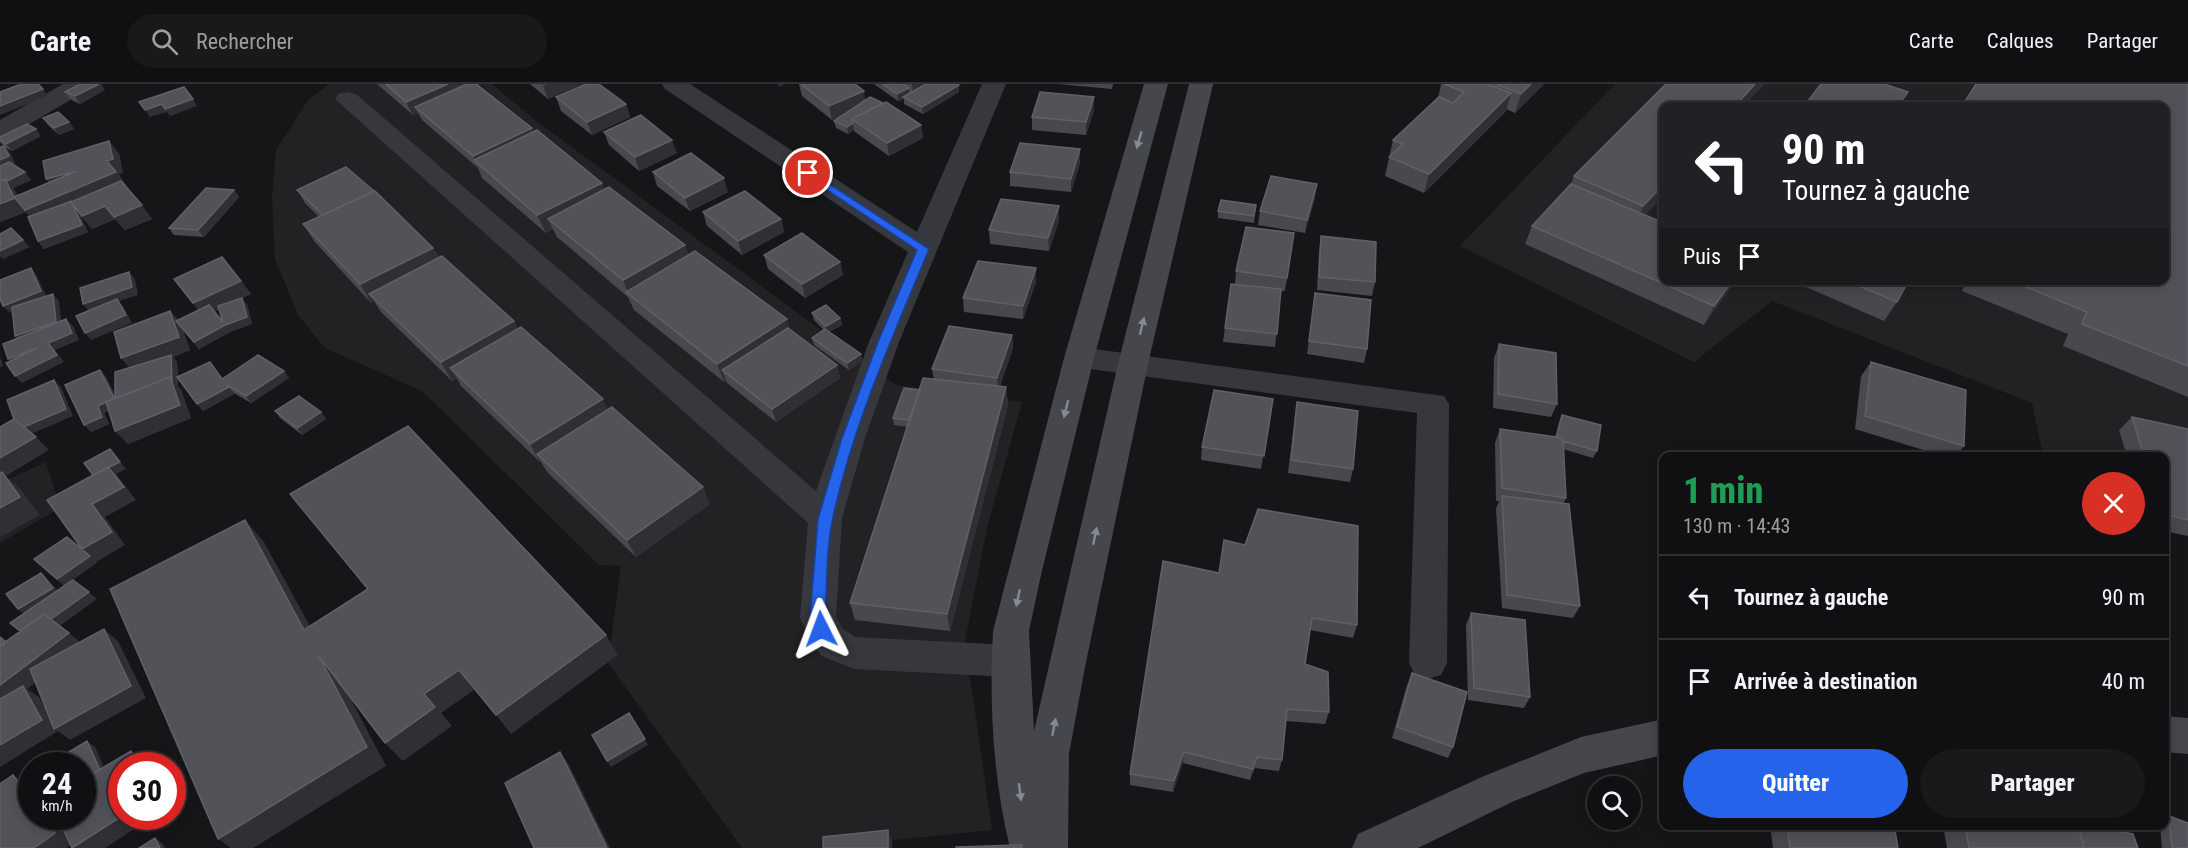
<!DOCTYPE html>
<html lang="fr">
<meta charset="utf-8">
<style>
:root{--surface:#101012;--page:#19191b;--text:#f1f3f6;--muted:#9c9d9f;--line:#303032;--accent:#2563eb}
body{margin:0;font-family:"Roboto Condensed",sans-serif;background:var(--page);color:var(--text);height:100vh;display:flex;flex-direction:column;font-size:22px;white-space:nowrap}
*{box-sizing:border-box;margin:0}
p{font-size:20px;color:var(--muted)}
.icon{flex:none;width:33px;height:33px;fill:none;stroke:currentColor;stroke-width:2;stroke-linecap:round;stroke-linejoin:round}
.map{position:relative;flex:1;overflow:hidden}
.details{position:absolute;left:1659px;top:368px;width:510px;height:378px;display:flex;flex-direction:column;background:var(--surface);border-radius:12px;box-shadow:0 3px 15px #0003,0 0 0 2px var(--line)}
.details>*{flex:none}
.hud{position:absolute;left:1659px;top:18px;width:510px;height:183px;border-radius:12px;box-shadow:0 3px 15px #0003,0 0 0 2px var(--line);background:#202124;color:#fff;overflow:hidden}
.tools{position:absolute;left:1587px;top:692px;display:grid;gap:12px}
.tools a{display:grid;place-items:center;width:54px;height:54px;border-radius:50%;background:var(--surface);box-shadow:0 3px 15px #0003,0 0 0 2px var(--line);font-size:30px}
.speed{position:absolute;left:18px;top:668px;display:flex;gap:12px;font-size:30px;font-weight:700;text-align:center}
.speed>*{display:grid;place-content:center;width:78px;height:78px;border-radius:50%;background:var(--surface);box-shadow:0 3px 15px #0003,0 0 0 2px var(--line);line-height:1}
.speed small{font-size:15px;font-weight:400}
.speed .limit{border:9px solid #d22;background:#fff;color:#111}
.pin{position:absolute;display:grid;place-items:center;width:51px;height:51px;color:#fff;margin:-26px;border:3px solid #fff;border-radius:50%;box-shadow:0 2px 6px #0007}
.me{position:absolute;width:66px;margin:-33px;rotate:357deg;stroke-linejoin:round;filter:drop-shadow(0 0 4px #0008)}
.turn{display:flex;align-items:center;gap:21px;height:126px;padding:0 24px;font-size:27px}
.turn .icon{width:78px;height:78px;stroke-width:2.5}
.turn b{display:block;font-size:42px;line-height:51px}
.then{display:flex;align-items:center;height:57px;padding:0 24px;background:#0003;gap:12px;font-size:22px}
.round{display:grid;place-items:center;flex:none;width:63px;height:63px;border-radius:32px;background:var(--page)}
.head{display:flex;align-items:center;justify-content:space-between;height:102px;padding:0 24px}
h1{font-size:36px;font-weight:800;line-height:45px;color:#1e9e55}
.primary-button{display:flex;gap:12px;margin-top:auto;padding:12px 24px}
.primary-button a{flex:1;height:69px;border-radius:36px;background:var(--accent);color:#fff;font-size:24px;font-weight:800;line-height:69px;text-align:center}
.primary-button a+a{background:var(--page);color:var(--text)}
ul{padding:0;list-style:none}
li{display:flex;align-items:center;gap:18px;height:84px;padding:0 24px;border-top:2px solid var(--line)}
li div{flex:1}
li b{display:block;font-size:22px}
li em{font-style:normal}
header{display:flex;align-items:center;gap:36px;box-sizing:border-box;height:84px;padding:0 30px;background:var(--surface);border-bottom:2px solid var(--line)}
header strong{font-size:28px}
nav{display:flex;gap:33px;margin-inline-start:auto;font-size:21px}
.search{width:420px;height:54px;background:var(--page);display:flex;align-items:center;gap:15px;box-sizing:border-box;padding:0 21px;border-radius:33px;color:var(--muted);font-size:22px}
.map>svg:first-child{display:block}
.built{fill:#222225;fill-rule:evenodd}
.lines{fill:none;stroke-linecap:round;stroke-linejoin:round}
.street{fill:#37383d;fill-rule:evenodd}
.secondary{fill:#45474d;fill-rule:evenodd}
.wall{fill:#47494d;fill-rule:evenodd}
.shaded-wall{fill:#2f3033}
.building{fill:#525359;stroke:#5f6168;stroke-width:1.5}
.oneway{fill:#858993}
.route{fill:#2563eb;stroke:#184099;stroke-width:1.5}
</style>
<header>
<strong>Carte</strong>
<div class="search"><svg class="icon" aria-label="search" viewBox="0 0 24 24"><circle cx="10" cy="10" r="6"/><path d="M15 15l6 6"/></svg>Rechercher</div>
<nav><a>Carte</a><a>Calques</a><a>Partager</a></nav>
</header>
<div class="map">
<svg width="2188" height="764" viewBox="0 0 2188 764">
<rect width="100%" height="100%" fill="#161618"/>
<path class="built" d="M329 0H492L535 36 896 301 1022 318 987 444 965 557 992 746 817 764H742L608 579 621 482 599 481 422 307 325 264 298 231 275 175 272 114 276 66 308 16Z
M1615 0H2188V447L2164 372H2043L2032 319 1772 217 1694 278 1460 162ZM1664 22H2164V196H1664Z
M46 378 60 424 0 459V399Z"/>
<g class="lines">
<path class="street" d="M63 0H92L89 5 9 52 0 55V36Z
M662 0H690L917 148 982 0H1006L899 258 865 354 842 434 836 533 843 545 855 553 1010 561 1023 565 1029 577 1023 589 1010 593 854 585 822 572 810 558 800 533 808 439 335 15 338 10 347 8 356 10 816 407 869 258 908 168 665 5Z
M1079 263 1444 312 1449 320 1447 579 1441 591 1428 595 1415 591 1409 579 1417 329 1068 282 1064 274 1068 266Z"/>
<path class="secondary" d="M1144 0H1168L1094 274 1041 491 1029 547 1034 647 1118 280 1189 0H1213L1148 280 1085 583 1069 670 1068 764H1010C993 695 989 618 993 547L1064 274Z
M2164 632 2188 634V670L2164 668Z
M1664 635V671L1584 689 1512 718 1418 764H1352L1358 750 1484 692 1581 653Z"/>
</g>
<path class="wall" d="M377 0H476L532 44 533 48 604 106 689 171 837 281 840 294 776 338 727 299 726 297 724 298 634 226 628 213 557 153 553 145 546 149 482 94 478 84 422 36 418 29 413 31Z
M530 0H582L548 15Z
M799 0H855L865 16 921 41 923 54 889 72 855 48 854 46 848 50 836 44 834 37 845 30 832 36 802 12Z
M874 0H957L959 1V8L923 30 904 20V15L898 17Z
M1058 0H1113L1112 5Z
M1441 0H1544L1515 29 1506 25V27L1424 109 1385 92 1393 56 1438 14Z
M2188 0V313L2063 262 2068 250 1962 207 1967 196H2164Z
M105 6 80 20 70 15 65 8Z
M556 13 626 20 630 33 592 51 561 27Z
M1664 22V111L1645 131 1736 196 1704 241 1525 160 1532 142 1571 100 1574 92Z
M1094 26 1086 51 1032 46V33Z
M43 34 69 38 74 45 59 51 48 41Z
M604 48 677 69 639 87 609 61Z
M41 52 12 67 4 63 10 69 15 80H13L31 96 13 104 18 112 49 99 46 95 109 57 119 70 123 89 118 90 126 101 125 102 152 135 125 146 115 135 92 145 79 129 88 148 44 165 38 157 30 133 26 128 0 138 3 62 0 58V53Z
M1080 79 1071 108 1010 102V88Z
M653 88 728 108 690 127 657 102Z
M234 106 239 113 204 153 174 151 169 144Z
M297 106 433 164 439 174 607 325 710 420 636 473 547 388 541 378H540L461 302 457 294 452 297 381 228 374 217 371 219 315 158 303 140 319 133 305 119Z
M1315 114 1305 149 1258 141 1260 127Z
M1256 121 1254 139 1218 134V127Z
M703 128 781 135 784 148 742 171 707 142Z
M1059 136 1049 167 990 160 989 146Z
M1294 149 1285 207H1281L1275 263 1223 258 1231 200H1235L1236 187Z
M1321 152 1375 198 1372 212 1317 206 1319 166Z
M764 171 840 178 843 191 805 214 768 185Z
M1790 196H1909L1897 218 1884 237Z
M241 197 251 210 242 214 247 221 252 240 230 248 199 265 182 244 190 266 173 273 177 278 178 293 223 295 284 287 289 294 251 319 232 308 234 310 203 327 178 294V303L181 306 191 334 128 360 109 327 104 329 109 340 91 348 100 286 106 293 115 311 129 284 170 227 178 236 198 226ZM219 225 223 238 214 228Z
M1036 198 1023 235 964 228 963 214Z
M1315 209 1367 265 1364 279 1307 270Z
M812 229 840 234 842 241 829 248 861 270 862 277 849 286 814 261 812 254 824 246 814 236Z
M1012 251 1013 264 1000 302 1006 303 1008 321 950 547 855 536 850 519 908 343 894 341 893 334 934 296 932 285Z
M1499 260 1557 320 1551 333 1493 324 1494 274Z
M1871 278 1964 362 1956 372H1943L1855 345 1861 292Z
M1273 315 1261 385 1201 376 1202 363Z
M1297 318 1353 385 1350 398 1288 389 1295 332Z
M275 327 321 328 326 335 302 351 280 334Z
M1562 331 1597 367 1593 374 1563 365 1566 414 1563 420 1580 522 1573 534 1502 524 1496 425 1499 417H1496L1495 359 1500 345 1555 353 1559 338Z
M2132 333 2188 345V452L2164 447V372H2127L2119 346Z
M1163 477 1357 541 1353 554 1310 546 1305 580 1329 628 1325 640 1286 637 1282 676 1279 687 1255 684 1250 696 1183 679 1173 708 1130 701V690Z
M1471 529 1530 613 1524 624 1468 616 1466 541Z
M1412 589 1453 663 1448 674 1392 654 1407 601Z
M2169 732 2188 764H2162L2160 741H2164V735Z
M1770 741H1894L1898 764H1773Z
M1943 741H2084L2138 764H1947Z"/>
<path class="shaded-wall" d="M99 0H101L105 6 80 20 75 12Z
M448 0H471L415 23 418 29 413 31 406 18Z
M547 0H582L548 15 543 2Z
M778 0H785L779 3Z
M912 0H938L913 12Z
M1531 0H1544L1515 29 1521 10Z
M1755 0H1765L1744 22H1735Z
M959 1V8L923 30 922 23Z
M909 4 910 12 903 13 904 15 898 17 897 10Z
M43 5 48 12 0 31V22Z
M864 7 866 20 832 36 829 22Z
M1511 9 1506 27 1424 109 1429 90Z
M1094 13V26L1086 51V38Z
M193 15 197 22 170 32 167 28 150 33 145 26 162 20Z
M626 20 630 33 592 51 587 38Z
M69 38 74 45 59 51 54 44Z
M853 39 854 46 848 50 847 43Z
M921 41 923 54 889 72 887 59Z
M532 44 538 58 475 77 473 72Z
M36 45 41 52 12 67 6 60Z
M672 56 677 69 639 87 635 73Z
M109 57 119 70 123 89 118 90 126 101 76 123 88 148 44 165 38 157 36 140 26 128 0 138V120L2 99 25 88 31 96 13 104 16 108 26 126 57 109 46 95 107 77Z
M4 62 10 69 15 80 0 85V76Z
M1080 65V79L1071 108V95Z
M724 94 728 108 690 127 685 114Z
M602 99 609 117 548 135 553 145 546 149 537 131Z
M1317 100 1315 114 1305 149 1307 136Z
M1664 100V111L1633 145 1643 122Z
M234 106 239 113 204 153 198 146Z
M142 121 152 135 125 146 114 133Z
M105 122 115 135 92 145 82 132Z
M1059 122V136L1049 167 1048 154Z
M781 135 784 148 742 171 738 157Z
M23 156 30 163 3 175 0 172V167Z
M685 161 692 180 628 209 623 196Z
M433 164 443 183 369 210 374 217 371 219 360 200Z
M840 178 843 191 805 214 802 200Z
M31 184 37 192 47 214 10 229 3 222Z
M1036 184V198L1023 235V222Z
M129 188 135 195 138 211 119 217 123 222 132 239 91 256 85 249 89 227 83 220Z
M1733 196H1736L1704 241 1714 222Z
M241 197 251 210 242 214 247 221 252 240 230 248 199 265 194 258 225 241 242 214 203 233 193 219Z
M53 210 59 217 62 246 22 259 15 252Z
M170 227 181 241 190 266 173 273 177 278 178 303 181 306 191 334 128 360 115 347 121 322 104 329 109 340 91 348 84 341 98 322 100 286 106 293 116 313 170 293 171 273 133 288 121 274Z
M840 234 842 241 827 249 826 242Z
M66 235 73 242 79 256 55 266 64 278 22 299 15 292 48 259Z
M787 235 792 253 722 286 726 297 724 298 717 280Z
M514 237 524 255 450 284 457 294 452 297 441 278Z
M1012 251 1013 264 998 308 997 294Z
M37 264 15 282 8 275Z
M861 270 862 277 849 286 847 279Z
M0 272 3 282 0 283Z
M837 281 840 294 776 338 772 325Z
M284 287 289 294 251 319 246 312Z
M54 296 61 303 73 332 31 350 24 343Z
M229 303 234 310 203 327 197 320Z
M1006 303 1008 321 950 547 947 530Z
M603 315 611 333 537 370 541 378H540L530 360Z
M321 328 326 335 302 351 297 344Z
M36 353 49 366 6 392 21 406 40 431 0 453V374Z
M110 365 126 385 116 390 136 416 105 433 125 461 96 478 82 465 92 420Z
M703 403 710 420 636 473 627 456Z
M245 436 264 458 323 566 304 546Z
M90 472 97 479 64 502 57 495Z
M41 489 48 496 61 510 26 532 18 525Z
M89 508 97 515 35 560 27 553Z
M104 545 118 557 146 614 70 656 58 647 0 683V601L69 549 84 561 27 605 39 613 56 644Z
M606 551 618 571 511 650 496 631Z
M319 572 338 591 386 682 253 764H231L218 755Z
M459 586 474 606 441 629 452 642 403 677 385 659 424 610Z
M645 655 648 661 611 683 607 677Z
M87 657 95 663 110 697 82 714Z
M131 667 146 678 147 681H138Z
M560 668 568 679 610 764H607Z
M1184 668 1183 679 1173 708 1174 697Z
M1257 673 1255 684 1250 696 1253 685Z
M13 691 32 704V717Z
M42 732H52L72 760 66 764H34Z
M122 732H154L105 764H72Z
M888 746 892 757V764H888Z
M155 754 163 760 165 764H160Z"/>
<path class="building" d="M21 0H38L43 5 0 22V8Z
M80 0H99L75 12 65 8Z
M386 0H448L406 18Z
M467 0H476L532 44 473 72 415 23Z
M586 0H599L626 20 587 38 556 13Z
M801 0H855L864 7 829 22Z
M883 0H903L909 4 897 10Z
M926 0H957L959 1 922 23 903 13Z
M1444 0H1488L1511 9 1429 90 1389 73 1403 60 1393 56 1439 13 1453 19 1464 8Z
M1495 0H1531L1521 10Z
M1666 0H1755L1735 22H1664V100L1643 122 1574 92Z
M1821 0H1884L1908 8 1898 22H1804Z
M1976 0H2188V282L2082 240 2087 228 2009 196H2164V22H1962Z
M184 3 193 15 165 25 162 20 145 26 139 18Z
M1040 8 1094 13 1086 38 1032 33Z
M870 13 883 19 852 35 853 39 847 43 834 37Z
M886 18 921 41 887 59 852 35Z
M58 28 69 38 54 44 43 34Z
M641 31 672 56 635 73 604 48Z
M27 40 36 45 6 60 0 56V53Z
M537 46 602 99 537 131 474 76Z
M109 57 113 75 107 77 116 88 25 126 15 114 0 120V97L5 95 14 113 77 87 46 95 43 77Z
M1020 59 1080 65 1071 95 1010 88Z
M4 62 9 72 0 76V63Z
M691 69 724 94 685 114 653 88Z
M9 78 25 88 7 97 5 95 0 97V82Z
M346 83 374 107 323 131 297 106Z
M1271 92 1317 100 1307 136 1260 127Z
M121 97 142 121 114 133 105 122 82 132 71 118Z
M1571 100 1664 139V196H1733L1714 222 1532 142Z
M609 103 685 161 623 196 548 135Z
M206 104 234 106 198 146 169 144Z
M375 107 433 164 360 200 303 140Z
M745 107 781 135 738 157 703 128Z
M1001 115 1059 122 1048 154 989 146Z
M1221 116 1256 121 1254 132 1218 127Z
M72 117 71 118 73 121 82 141 38 157 28 133Z
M1246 143 1294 149 1287 194 1236 187Z
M11 144 23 156 0 167V150Z
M802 149 840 178 802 200 764 171Z
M1321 152 1376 158 1375 198 1319 193Z
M695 167 787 235 717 280 626 208Z
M442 172 514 237 441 278 369 210Z
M222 173 241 197 193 219 174 195Z
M978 177 1036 184 1023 222 963 214Z
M31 184 41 207 3 222 0 215V196Z
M129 188 132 203 83 220 80 204Z
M1845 196H1909L1897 218Z
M1231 200 1281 205 1277 250 1225 244Z
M1315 209 1371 216 1367 265 1309 257Z
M53 210 56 238 15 252 12 223Z
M242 214 247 233 225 241 194 258 176 237 209 221 223 238 218 222Z
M117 215 126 231 85 249 76 232Z
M826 221 840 234 826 242 812 229Z
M170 227 179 253 121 274 114 248Z
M66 235 72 249 48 259 57 271 15 292 6 279 37 264 8 275 3 260Z
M949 242 1012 251 997 294 932 285Z
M521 243 603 315 530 360 450 284Z
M788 244 837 281 772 325 722 286Z
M825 245 861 270 847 279 812 254Z
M1499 260 1556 269 1557 320 1498 310Z
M171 271 172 296 170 293 128 310 115 314V288Z
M258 271 284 287 246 312 227 301 229 303 197 320 177 293 210 278 222 295Z
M1871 278 1966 306 1964 362 1865 332Z
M100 286 114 314 98 322 102 333 84 341 65 301Z
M170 293 180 321 115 347 106 318Z
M923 294 1006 303 947 530 850 519Z
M54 296 66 325 24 343 14 335 7 316Z
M904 304 920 306 910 336 893 334Z
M1214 306 1273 315 1264 372 1202 363Z
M299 312 321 328 297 344 275 327Z
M1297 318 1358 327 1353 385 1291 376Z
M612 323 703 403 627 456 537 370Z
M1562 331 1601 341 1597 367 1563 357V354L1557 353Z
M2132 333 2188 345V436L2164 430V372H2144Z
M14 335 36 353 0 374V343Z
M408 342 606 551 496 631 459 586 424 610 435 623 385 659 319 572 367 663 218 755 110 505 245 436 304 546 368 505 290 410Z
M1500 345 1563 354 1566 414 1502 404Z
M110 365 120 378 93 391 84 379Z
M108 383 124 403 92 420 112 448 82 465 47 416Z
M2 388 20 413 0 424V389Z
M1502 412 1569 420 1580 522 1507 511Z
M1258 425 1358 442 1357 541 1312 534 1305 580 1328 588 1329 628 1287 625 1282 676 1257 673 1253 685 1184 668 1174 697 1130 690 1163 477 1219 489 1224 456 1245 461Z
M67 453 90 472 57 495 34 475Z
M41 489 53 504 18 525 6 510Z
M73 496 89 508 51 535 44 530 20 547 10 539Z
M1471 529 1525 536 1530 613 1474 604Z
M44 530 69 549 0 601V562Z
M104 545 131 602 54 645 30 585Z
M0 553 6 558 0 562Z
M1412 589 1467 608 1453 663 1397 643Z
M23 602 42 636 0 661V615Z
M629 629 645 655 607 677 592 651Z
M87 657 100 686 82 696V681H47Z
M131 667 138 681H122V732L72 764 57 732H82V696Z
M560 668 607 764H534L505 699Z
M13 691 32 717V732H42L55 749 34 764H0V700Z
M2169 732 2188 739V764H2172Z
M1787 741H1894L1898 764H1790Z
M1965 741H2078L2084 764H1969Z
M2078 741H2084L2133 750 2138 764H2084Z
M888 746V764H823V753Z
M155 754 160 764H139Z
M1022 761V764H956V763Z"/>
<defs><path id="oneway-solid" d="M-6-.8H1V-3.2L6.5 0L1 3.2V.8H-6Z" transform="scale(1.5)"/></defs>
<g class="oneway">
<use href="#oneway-solid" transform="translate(1139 56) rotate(106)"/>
<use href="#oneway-solid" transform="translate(1142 242) rotate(-76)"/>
<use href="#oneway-solid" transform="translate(1066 325) rotate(104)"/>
<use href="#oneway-solid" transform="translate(1095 452) rotate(-78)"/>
<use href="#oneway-solid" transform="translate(1018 514) rotate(102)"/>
<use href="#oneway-solid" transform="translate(1054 643) rotate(-79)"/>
<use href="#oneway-solid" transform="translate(1020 708) rotate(83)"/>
</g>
<path class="route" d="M808 86 929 165C893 252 853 340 833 433 826 464 827 501 825 533L828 545 821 552 815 550 810 533 818 435 842 354 878 258 917 166 805 91 803 89Z"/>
</svg>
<div class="tools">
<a><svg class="icon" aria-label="search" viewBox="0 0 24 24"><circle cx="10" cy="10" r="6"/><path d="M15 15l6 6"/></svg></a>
</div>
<div class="speed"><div>24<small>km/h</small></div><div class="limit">30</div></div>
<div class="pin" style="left:808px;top:89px;background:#d93025"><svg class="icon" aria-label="arrive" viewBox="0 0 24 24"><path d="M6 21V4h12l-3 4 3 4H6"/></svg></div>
<svg class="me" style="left:821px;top:545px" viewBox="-20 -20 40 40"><path d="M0-17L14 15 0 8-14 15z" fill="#2563eb" stroke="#fff" stroke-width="4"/></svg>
<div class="hud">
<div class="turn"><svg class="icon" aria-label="left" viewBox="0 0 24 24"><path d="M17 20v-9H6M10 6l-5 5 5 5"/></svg><div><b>90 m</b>Tournez à gauche</div></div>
<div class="then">Puis<svg class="icon" aria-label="arrive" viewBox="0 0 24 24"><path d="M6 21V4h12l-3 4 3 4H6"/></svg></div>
</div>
<section class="details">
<div class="head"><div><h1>1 min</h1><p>130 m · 14:43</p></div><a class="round" style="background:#d93025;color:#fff"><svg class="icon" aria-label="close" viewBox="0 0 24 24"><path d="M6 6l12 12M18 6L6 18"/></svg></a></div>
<ul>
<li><svg class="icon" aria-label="left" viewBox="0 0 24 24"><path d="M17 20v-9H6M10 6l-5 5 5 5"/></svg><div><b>Tournez à gauche</b></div><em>90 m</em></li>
<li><svg class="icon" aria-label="arrive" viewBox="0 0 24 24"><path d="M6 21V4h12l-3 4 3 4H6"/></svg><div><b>Arrivée à destination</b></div><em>40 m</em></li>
</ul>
<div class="primary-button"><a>Quitter</a><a>Partager</a></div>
</section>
</div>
